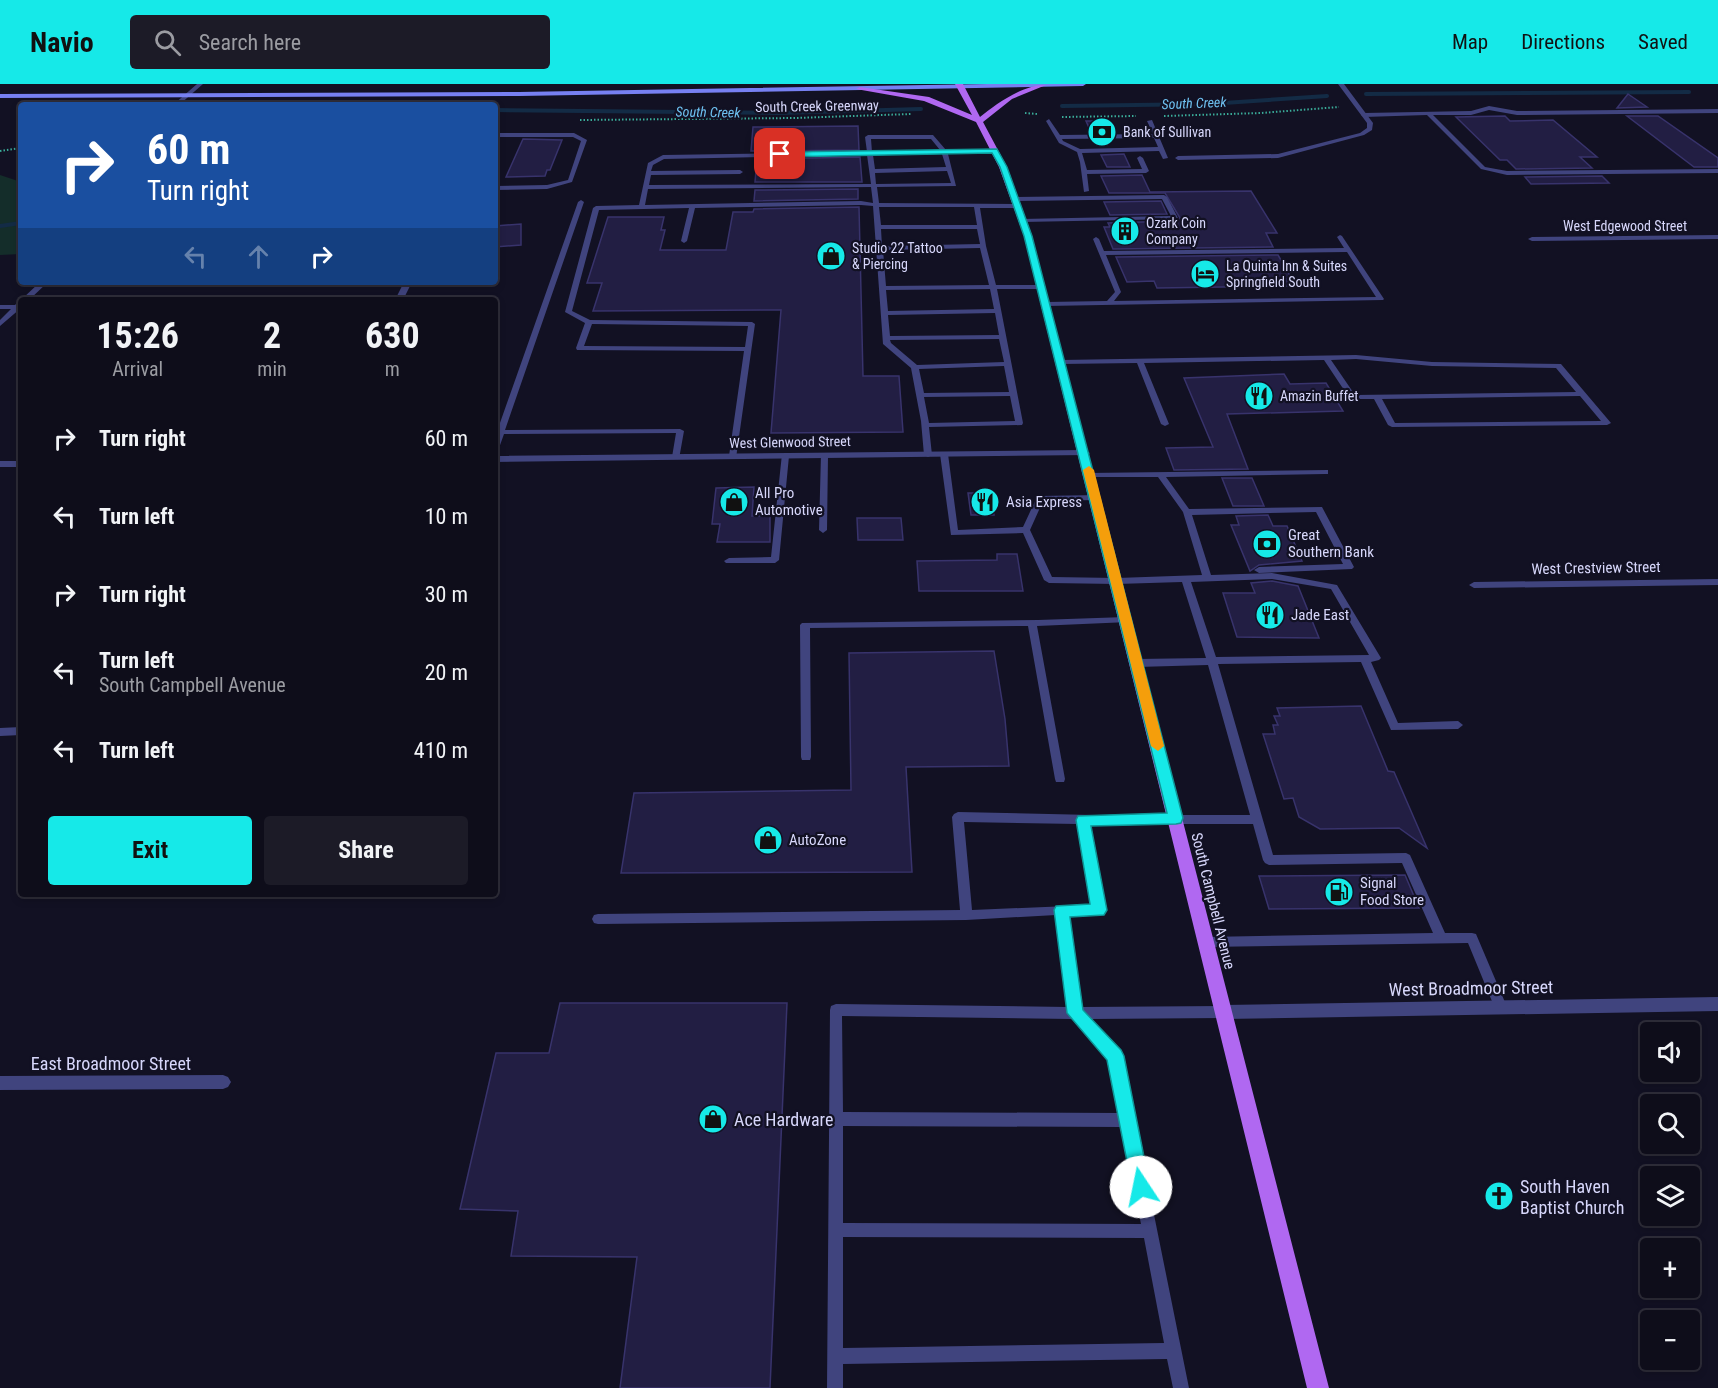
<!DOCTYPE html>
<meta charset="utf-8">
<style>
:root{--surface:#0e0d1a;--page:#1c1b27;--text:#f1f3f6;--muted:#9b9ca2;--line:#2e2d39;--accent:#16e9e8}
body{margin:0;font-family:"Roboto Condensed",sans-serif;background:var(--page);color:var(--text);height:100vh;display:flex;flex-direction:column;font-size:22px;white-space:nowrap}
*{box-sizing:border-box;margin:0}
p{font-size:20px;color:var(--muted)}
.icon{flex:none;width:33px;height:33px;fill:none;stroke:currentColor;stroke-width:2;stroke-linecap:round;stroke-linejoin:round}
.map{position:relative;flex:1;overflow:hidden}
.details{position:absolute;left:18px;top:213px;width:480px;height:600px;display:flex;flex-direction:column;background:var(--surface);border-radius:6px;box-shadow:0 3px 9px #0003,0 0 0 2px var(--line)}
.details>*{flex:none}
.guide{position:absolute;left:18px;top:18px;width:480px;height:183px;border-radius:6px;box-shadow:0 3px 9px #0003,0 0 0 2px var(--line);background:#1a4fa0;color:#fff;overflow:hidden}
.buttons{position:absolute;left:1640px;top:938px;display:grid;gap:12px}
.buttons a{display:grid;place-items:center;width:60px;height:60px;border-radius:6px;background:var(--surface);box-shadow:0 3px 9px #0003,0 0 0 2px var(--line);font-size:30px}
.pin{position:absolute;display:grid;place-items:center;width:51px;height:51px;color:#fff;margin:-26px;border-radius:12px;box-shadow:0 3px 9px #0006}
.me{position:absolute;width:66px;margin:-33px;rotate:349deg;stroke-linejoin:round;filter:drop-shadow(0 0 4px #0008)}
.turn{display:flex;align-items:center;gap:21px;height:126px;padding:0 30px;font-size:27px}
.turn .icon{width:78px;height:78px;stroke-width:2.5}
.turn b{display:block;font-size:42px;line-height:51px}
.lanes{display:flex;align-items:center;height:57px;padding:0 30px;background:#0003;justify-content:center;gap:30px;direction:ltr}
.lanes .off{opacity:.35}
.eta{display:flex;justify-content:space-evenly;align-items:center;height:102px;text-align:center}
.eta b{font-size:36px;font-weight:700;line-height:42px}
.cta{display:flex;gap:12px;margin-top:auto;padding:12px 30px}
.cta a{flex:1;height:69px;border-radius:6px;background:var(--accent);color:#111;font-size:24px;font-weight:700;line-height:69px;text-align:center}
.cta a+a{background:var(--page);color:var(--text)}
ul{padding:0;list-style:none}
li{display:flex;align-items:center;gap:18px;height:78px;padding:0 30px}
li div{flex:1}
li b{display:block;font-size:22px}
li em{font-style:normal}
header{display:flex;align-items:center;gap:36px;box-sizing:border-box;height:84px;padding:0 30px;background:var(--accent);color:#111}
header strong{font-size:28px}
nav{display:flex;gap:33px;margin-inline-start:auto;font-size:21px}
.search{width:420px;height:54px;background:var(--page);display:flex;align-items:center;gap:15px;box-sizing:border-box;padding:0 21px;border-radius:6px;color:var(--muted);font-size:22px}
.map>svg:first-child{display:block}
.green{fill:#142d2a}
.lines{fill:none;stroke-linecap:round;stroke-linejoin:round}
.stream{stroke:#132b45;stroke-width:4}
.building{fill:#221e43;stroke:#38336c;stroke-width:1.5}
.path{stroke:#3aac99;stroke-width:2;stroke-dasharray:1.5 2;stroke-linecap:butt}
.service{fill:#40447e;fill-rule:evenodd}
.minor{fill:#40447e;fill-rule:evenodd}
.tertiary{fill:#40447e;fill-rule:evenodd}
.secondary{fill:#7780f2;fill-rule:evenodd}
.primary{fill:#b068f1;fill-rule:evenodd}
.route{fill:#16e9e8;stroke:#0e9797;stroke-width:1.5}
.slow{fill:#f59e0b}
.labels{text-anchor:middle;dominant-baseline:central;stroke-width:4.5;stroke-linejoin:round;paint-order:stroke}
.far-water-label{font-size:14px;font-style:italic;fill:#6fc2f2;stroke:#121123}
.far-street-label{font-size:14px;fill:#d7d7fb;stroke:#121123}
.far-poi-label{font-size:14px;fill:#d7d7fb;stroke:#121123;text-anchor:start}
.poi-label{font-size:15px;fill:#d7d7fb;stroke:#121123;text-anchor:start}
.street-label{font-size:15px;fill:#d7d7fb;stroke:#121123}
.near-street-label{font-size:18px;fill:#d7d7fb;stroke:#121123}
.near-poi-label{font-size:18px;fill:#d7d7fb;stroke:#121123;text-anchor:start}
</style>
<header>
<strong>Navio</strong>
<div class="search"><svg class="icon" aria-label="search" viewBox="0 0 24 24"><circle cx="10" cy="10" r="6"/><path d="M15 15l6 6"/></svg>Search here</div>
<nav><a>Map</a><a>Directions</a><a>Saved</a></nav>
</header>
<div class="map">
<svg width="1718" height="1304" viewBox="0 0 1718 1304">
<rect width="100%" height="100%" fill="#121123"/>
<path class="green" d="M0 91 21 98V170L0 171Z"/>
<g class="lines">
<path class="stream" d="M1366 10 1689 8
M1062 22 1209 20 1327 12
M495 26 778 29 921 25
M0 142 21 139"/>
</g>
<path class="building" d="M1628 10 1647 23 1617 24Z
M1505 32 1510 37 1553 36 1597 73H1580L1592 84 1516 85 1507 76H1500L1456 33Z
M1627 32H1658L1718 74V83H1694Z
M1086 37H1107L1113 48H1091Z
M858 42 859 66 751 67 753 43Z
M523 55 562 56 550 86H547L545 92 506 93Z
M1124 70 1130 83H1107L1101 71Z
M860 73 862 98H755L757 75Z
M1142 91 1150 108 1251 107 1277 149H1266L1273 163 1113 165 1104 143H1110L1108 139 1177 137 1180 134 1165 109H1109L1101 92Z
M1602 92 1609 99 1531 100 1525 93Z
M858 105V115L754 117 755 106Z
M1161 117 1167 130 1110 131 1104 118Z
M859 123 863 292H899L903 348 771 349 781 226 593 227 602 199H587L608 133H664L661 146H665L660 166H726L733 128H753L754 125Z
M521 140V161L495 163V142Z
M1278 171 1292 195H1285L1290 202 1157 204 1154 197 1127 198 1116 173Z
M1284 290 1290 300 1326 299 1343 327 1227 330 1248 385 1174 386 1166 364 1213 363 1184 294Z
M1222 394H1252L1264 422H1233Z
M754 403 752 432H770V458H717L720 440H712L716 404Z
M968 409H990L994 431H971Z
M1268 431 1273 442H1287L1302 477 1259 481 1250 487 1231 441H1239L1236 432Z
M857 434H901L903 456H858Z
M997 470H1017L1023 507H919L917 477 997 476Z
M1272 497 1298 502 1319 554 1237 553 1223 509H1255L1251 499Z
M994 567 1005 635 1009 682 906 683 912 788 621 789 634 709 851 706 849 569Z
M1361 622 1388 687 1394 688 1427 764 1399 744 1320 745 1299 733 1293 714 1284 715 1263 650H1275L1273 641H1278L1274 632H1280L1277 624Z
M1405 791 1419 824 1269 825 1259 792Z
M560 919H787L770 1304H620L637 1173 511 1172 518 1127 460 1125 496 969H549Z"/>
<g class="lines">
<path class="path" d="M1025 29 1037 30
M1164 32 1261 29 1339 23
M1062 33 1136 32
M580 36 795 34 911 30
M0 67 21 64"/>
<path class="service" d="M1489 22 1517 27 1718 25V29L1517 31 1489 26 1471 31H1433L1485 83 1507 87 1718 85V89L1507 91 1481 85 1427 31 1364 33 1361 31 1364 29 1471 27Z
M1049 35 1060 51 1153 50 1147 37 1152 36 1168 74 1163 75 1159 67 1082 69 1087 86 1142 85 1137 74 1140 72 1143 74 1149 87 1146 89 1087 90 1089 107 1084 108 1080 78 1077 68 1059 59 1046 37ZM1154 54 1158 63 1080 65 1063 57 1062 55Z
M495 49H574L587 56 572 98 547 105 495 106V102L547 101 568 96 581 57 573 53H495Z
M868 51H933L946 66 995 65 998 67 995 69 948 70 956 102 877 103 879 119 1017 120 1020 122 1017 124H980L986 162 996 201H1042L1045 203 1042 205H997L1023 339 1022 341 929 343 932 371 928 373 924 371 921 337 911 284 883 260 873 122 861 121 695 124 687 157 684 159 681 157 689 124 599 126 572 227 590 236 752 238 755 240 736 374H733L729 372 744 267 577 266 576 264 585 239 565 228 593 124 596 122 639 121 648 79 663 71 867 68 865 53ZM871 55H931L940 66 872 68ZM942 70 946 83 875 85 873 71ZM867 71 871 100 649 101 651 91 740 90 743 88 740 86 651 87 653 81 664 75ZM947 87 951 99 876 100 875 89ZM871 103 873 119 861 117 645 121 648 105ZM879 123H974L977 141H881ZM881 145H977L980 160 882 162ZM980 164 989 201 886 202 883 166ZM990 205 994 225 888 227 886 206ZM995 229 999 251 890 252 888 231ZM592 240 748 242 745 263 584 262ZM999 255 1004 278 917 281 891 259 890 256ZM1004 282 1009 308 924 309 919 285ZM1010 312 1015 337 929 339 924 313Z
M1164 111 1167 113 1178 134 1177 135 1023 138 1021 137V135L1171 132 1162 115 1015 117 1012 115 1015 113Z
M581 116 584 118 505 346 680 345 684 347 679 375H676L672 373 676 349 504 350 499 364 495 366V353L578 118Z
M1340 151 1342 152 1384 215 1383 216 1046 222 1043 220 1046 218 1107 217 1115 208 1093 155 1096 153 1099 155 1104 167 1344 164 1337 153ZM1347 168 1376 213 1114 217 1121 208 1106 171Z
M1356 271 1432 278 1561 280 1611 339 1607 341 1392 343 1388 341 1374 315H1350L1324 276 1144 279 1169 340 1165 342 1161 340 1137 279 1061 280 1057 278 1061 276ZM1356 275 1432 282 1556 284 1576 308 1355 311 1331 276ZM1580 312 1601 337 1395 339 1382 315Z
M941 368H947L948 370 958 446 1023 443 1036 415 1040 412 1099 411 1100 413 1096 416 1043 417 1030 446 1052 493 1117 494 1202 491 1183 428 1158 393H1087V389L1328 386V390H1325L1166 393 1189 425 1322 423 1354 483 1352 485 1259 489 1254 486 1259 483 1343 480 1316 428 1192 431 1211 491 1272 489 1337 501 1381 574 1379 576 1371 578 1398 639 1458 637 1463 641 1458 645 1391 646 1361 578 1218 580 1273 771 1406 769 1410 771 1445 849H1472L1476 850 1507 923 1506 927 1501 929 1496 927 1468 859 1206 863 1202 862 1200 858 1202 854 1206 853 1433 849 1402 779 1269 781 1265 779 1263 776 1253 740H1089L1105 826 1103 830 1099 831H1068L1081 923 1224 922 1229 924 1230 928 1229 932 1224 934 1089 935 1120 968 1122 972 1189 1304H1173L1167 1275 843 1280V1304H827L830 926 831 922 836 920 1068 923 1056 831 966 836 598 840 594 839 592 835 594 831 598 830 960 826 952 733 954 730 958 728 1093 731H1250L1208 581 1137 583 1132 579 1137 575 1206 574 1182 498 1117 500 1049 499 1044 496 1023 449 951 451 940 370ZM1272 495 1331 505 1369 571 1216 573 1191 498ZM964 738 1078 740 1092 821 972 826ZM842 932 1072 935 1109 975 1120 1029 843 1028ZM843 1042 1122 1043 1141 1140 843 1139ZM843 1153 1144 1154 1164 1259 843 1264Z
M782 370H788L789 372 779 476 775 479H726L724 477 729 474 771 473Z
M821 370H827L828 372 827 446 823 449 819 446Z
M1126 533 1129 534 1131 536 1129 538 1037 542 1065 695 1064 698H1056L1055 695 1028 542 810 544 811 673 810 676H802L801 673 800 541 802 539 1038 536Z"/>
<path class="minor" d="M1338 0H1344L1373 39 1372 46 1364 51 1278 74 1178 76 1175 74 1178 72 1278 70 1360 49 1367 44V39Z
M1718 151V155L1532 157 1528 155 1532 153Z
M404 198H412L403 216H395Z
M0 221H21V225H0Z
M1085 366 1090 369 1088 371 495 378V372Z
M0 377H21V383H0Z
M1718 495V501L1474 504 1469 501 1474 498Z
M21 643V651L0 652V644Z
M223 991 228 993 231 998 228 1003 223 1005 0 1006V992Z"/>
<path class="tertiary" d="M197 0H203L179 21H173Z
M40 198H48L29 216H21Z
M18 218H21V224L0 242V236Z
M1718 913V927L1224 935 1219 933 1217 928 1219 923 1224 921Z"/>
<path class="secondary" d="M987 0H1086L1083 2 519 12 0 14V10L519 8Z"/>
<path class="primary" d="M955 0H963L980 33C996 20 1024 0 1046 1L1012 15 983 38 1007 83 1032 152 1329 1304H1307L1024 152 999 83 976 38 924 17 856 5 860 3 929 13 972 31Z"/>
</g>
<path class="route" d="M997 65 1007 83 1032 152 1183 734 1181 739 1176 740 1091 742 1107 826 1104 831 1070 833 1083 926 1121 966 1124 972 1150 1103 1148 1109 1141 1112 1134 1109 1132 1103 1107 976 1067 929 1054 826 1056 822 1090 820 1076 736 1078 732 1167 729 1024 152 1000 83 992 69 780 73 777 70 780 68Z"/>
<path class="slow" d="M1089 382 1094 386 1164 662 1158 667 1151 662 1083 386Z"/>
<defs>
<g id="bank-disc" transform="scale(1.5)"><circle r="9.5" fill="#16e9e8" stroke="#121123"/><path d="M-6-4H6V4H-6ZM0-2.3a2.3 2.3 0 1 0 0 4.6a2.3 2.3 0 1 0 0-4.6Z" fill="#111"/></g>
<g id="building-disc" transform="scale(1.5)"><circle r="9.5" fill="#16e9e8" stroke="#121123"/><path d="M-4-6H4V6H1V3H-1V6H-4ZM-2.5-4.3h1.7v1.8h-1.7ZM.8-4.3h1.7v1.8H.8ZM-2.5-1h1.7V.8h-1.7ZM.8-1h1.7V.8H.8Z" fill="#111"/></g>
<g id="shop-disc" transform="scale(1.5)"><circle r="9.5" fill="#16e9e8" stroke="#121123"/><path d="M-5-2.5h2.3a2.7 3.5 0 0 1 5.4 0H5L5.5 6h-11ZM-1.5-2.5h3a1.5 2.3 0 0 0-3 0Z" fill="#111"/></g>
<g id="hotel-disc" transform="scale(1.5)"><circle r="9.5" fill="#16e9e8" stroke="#121123"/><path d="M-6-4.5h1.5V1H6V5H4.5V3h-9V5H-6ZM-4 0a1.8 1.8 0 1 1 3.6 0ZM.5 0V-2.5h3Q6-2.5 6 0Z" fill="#111"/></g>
<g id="restaurant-disc" transform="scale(1.5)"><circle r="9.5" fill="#16e9e8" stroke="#121123"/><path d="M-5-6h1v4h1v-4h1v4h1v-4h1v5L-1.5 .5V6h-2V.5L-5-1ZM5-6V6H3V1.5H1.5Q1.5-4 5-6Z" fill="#111"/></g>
<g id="fuel-disc" transform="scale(1.5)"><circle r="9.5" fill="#16e9e8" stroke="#121123"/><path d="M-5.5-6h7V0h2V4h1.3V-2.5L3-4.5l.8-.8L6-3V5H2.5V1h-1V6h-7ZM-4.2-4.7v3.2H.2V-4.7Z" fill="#111"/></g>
<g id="church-disc" transform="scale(1.5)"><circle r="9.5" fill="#16e9e8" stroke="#121123"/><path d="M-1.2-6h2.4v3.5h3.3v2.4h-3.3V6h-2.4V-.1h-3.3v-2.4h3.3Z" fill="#111"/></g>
</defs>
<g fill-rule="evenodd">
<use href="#bank-disc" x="1102" y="48"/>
<use href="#building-disc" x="1125" y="147"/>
<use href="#shop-disc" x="831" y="172"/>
<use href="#hotel-disc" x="1205" y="190"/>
<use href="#restaurant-disc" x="1259" y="312"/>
<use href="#shop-disc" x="734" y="418"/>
<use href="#restaurant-disc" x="985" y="418"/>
<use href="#bank-disc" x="1267" y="460"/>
<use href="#restaurant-disc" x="1270" y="531"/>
<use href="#shop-disc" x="768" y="756"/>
<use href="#fuel-disc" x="1339" y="808"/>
<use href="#shop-disc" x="713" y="1035"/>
<use href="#church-disc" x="1499" y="1112"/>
</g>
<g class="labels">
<g class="far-water-label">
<text transform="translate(1194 19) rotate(-2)">South Creek</text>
<text transform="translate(708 28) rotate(1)">South Creek</text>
</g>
<g class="far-street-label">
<text transform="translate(817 22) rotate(-1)">South Creek Greenway</text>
<text x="1625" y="142">West Edgewood Street</text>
<text transform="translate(790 358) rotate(-1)">West Glenwood Street</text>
</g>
<g class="far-poi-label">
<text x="1123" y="48">Bank of Sullivan</text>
<text x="1146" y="139">Ozark Coin<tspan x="1146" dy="16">Company</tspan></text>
<text x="852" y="164">Studio 22 Tattoo<tspan x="852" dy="16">&amp; Piercing</tspan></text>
<text x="1226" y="182">La Quinta Inn &amp; Suites<tspan x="1226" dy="16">Springfield South</tspan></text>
<text x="1280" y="312">Amazin Buffet</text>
</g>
<g class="poi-label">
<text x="755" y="409">All Pro<tspan x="755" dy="17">Automotive</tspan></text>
<text x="1006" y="418">Asia Express</text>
<text x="1288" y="451">Great<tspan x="1288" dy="17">Southern Bank</tspan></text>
<text x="1291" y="531">Jade East</text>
<text x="789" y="756">AutoZone</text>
<text x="1360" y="799">Signal<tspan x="1360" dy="17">Food Store</tspan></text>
</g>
<g class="street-label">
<text transform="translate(1596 484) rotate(-1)">West Crestview Street</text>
<text transform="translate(1213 817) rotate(76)">South Campbell Avenue</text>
</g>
<g class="near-street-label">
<text transform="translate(1471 904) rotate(-1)">West Broadmoor Street</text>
<text x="111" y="979">East Broadmoor Street</text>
</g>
<g class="near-poi-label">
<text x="734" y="1035">Ace Hardware</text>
<text x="1520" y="1102">South Haven<tspan x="1520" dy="21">Baptist Church</tspan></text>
</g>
</g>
</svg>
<div class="buttons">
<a><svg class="icon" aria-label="sound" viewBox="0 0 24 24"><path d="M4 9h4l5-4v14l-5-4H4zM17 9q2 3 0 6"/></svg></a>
<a><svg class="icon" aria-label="search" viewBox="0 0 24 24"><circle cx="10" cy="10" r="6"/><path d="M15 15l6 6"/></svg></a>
<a><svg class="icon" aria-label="layers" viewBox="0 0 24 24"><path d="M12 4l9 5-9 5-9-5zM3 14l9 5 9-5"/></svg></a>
<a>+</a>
<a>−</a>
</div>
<div class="pin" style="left:780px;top:70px;background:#d93025"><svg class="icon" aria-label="arrive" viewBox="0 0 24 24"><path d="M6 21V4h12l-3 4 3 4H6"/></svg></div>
<svg class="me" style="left:1141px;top:1103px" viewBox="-20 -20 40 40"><circle r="19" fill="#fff"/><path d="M0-13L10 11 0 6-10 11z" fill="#16e9e8"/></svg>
<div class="guide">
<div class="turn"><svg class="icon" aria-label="right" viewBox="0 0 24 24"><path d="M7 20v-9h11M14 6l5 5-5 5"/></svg><div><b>60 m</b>Turn right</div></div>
<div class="lanes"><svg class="icon off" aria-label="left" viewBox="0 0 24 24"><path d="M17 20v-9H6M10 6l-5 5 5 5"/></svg><svg class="icon off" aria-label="ahead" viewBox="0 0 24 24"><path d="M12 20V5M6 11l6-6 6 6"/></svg><svg class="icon" aria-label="right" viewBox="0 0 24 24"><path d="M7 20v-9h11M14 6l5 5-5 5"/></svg></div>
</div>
<section class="details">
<div class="eta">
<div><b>15:26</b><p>Arrival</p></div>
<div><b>2</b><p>min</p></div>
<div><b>630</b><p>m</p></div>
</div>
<ul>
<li><svg class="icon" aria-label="right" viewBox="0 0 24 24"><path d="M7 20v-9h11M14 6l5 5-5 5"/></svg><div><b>Turn right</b></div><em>60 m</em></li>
<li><svg class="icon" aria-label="left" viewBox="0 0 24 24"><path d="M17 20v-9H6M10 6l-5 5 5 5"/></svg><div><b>Turn left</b></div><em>10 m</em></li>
<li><svg class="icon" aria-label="right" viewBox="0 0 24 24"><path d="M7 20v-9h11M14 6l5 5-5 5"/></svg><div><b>Turn right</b></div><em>30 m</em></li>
<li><svg class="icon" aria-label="left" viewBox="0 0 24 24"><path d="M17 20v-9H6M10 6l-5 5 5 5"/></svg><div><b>Turn left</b><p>South Campbell Avenue</p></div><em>20 m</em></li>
<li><svg class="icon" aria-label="left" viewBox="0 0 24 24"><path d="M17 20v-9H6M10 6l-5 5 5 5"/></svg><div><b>Turn left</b></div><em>410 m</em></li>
</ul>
<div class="cta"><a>Exit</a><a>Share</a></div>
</section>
</div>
